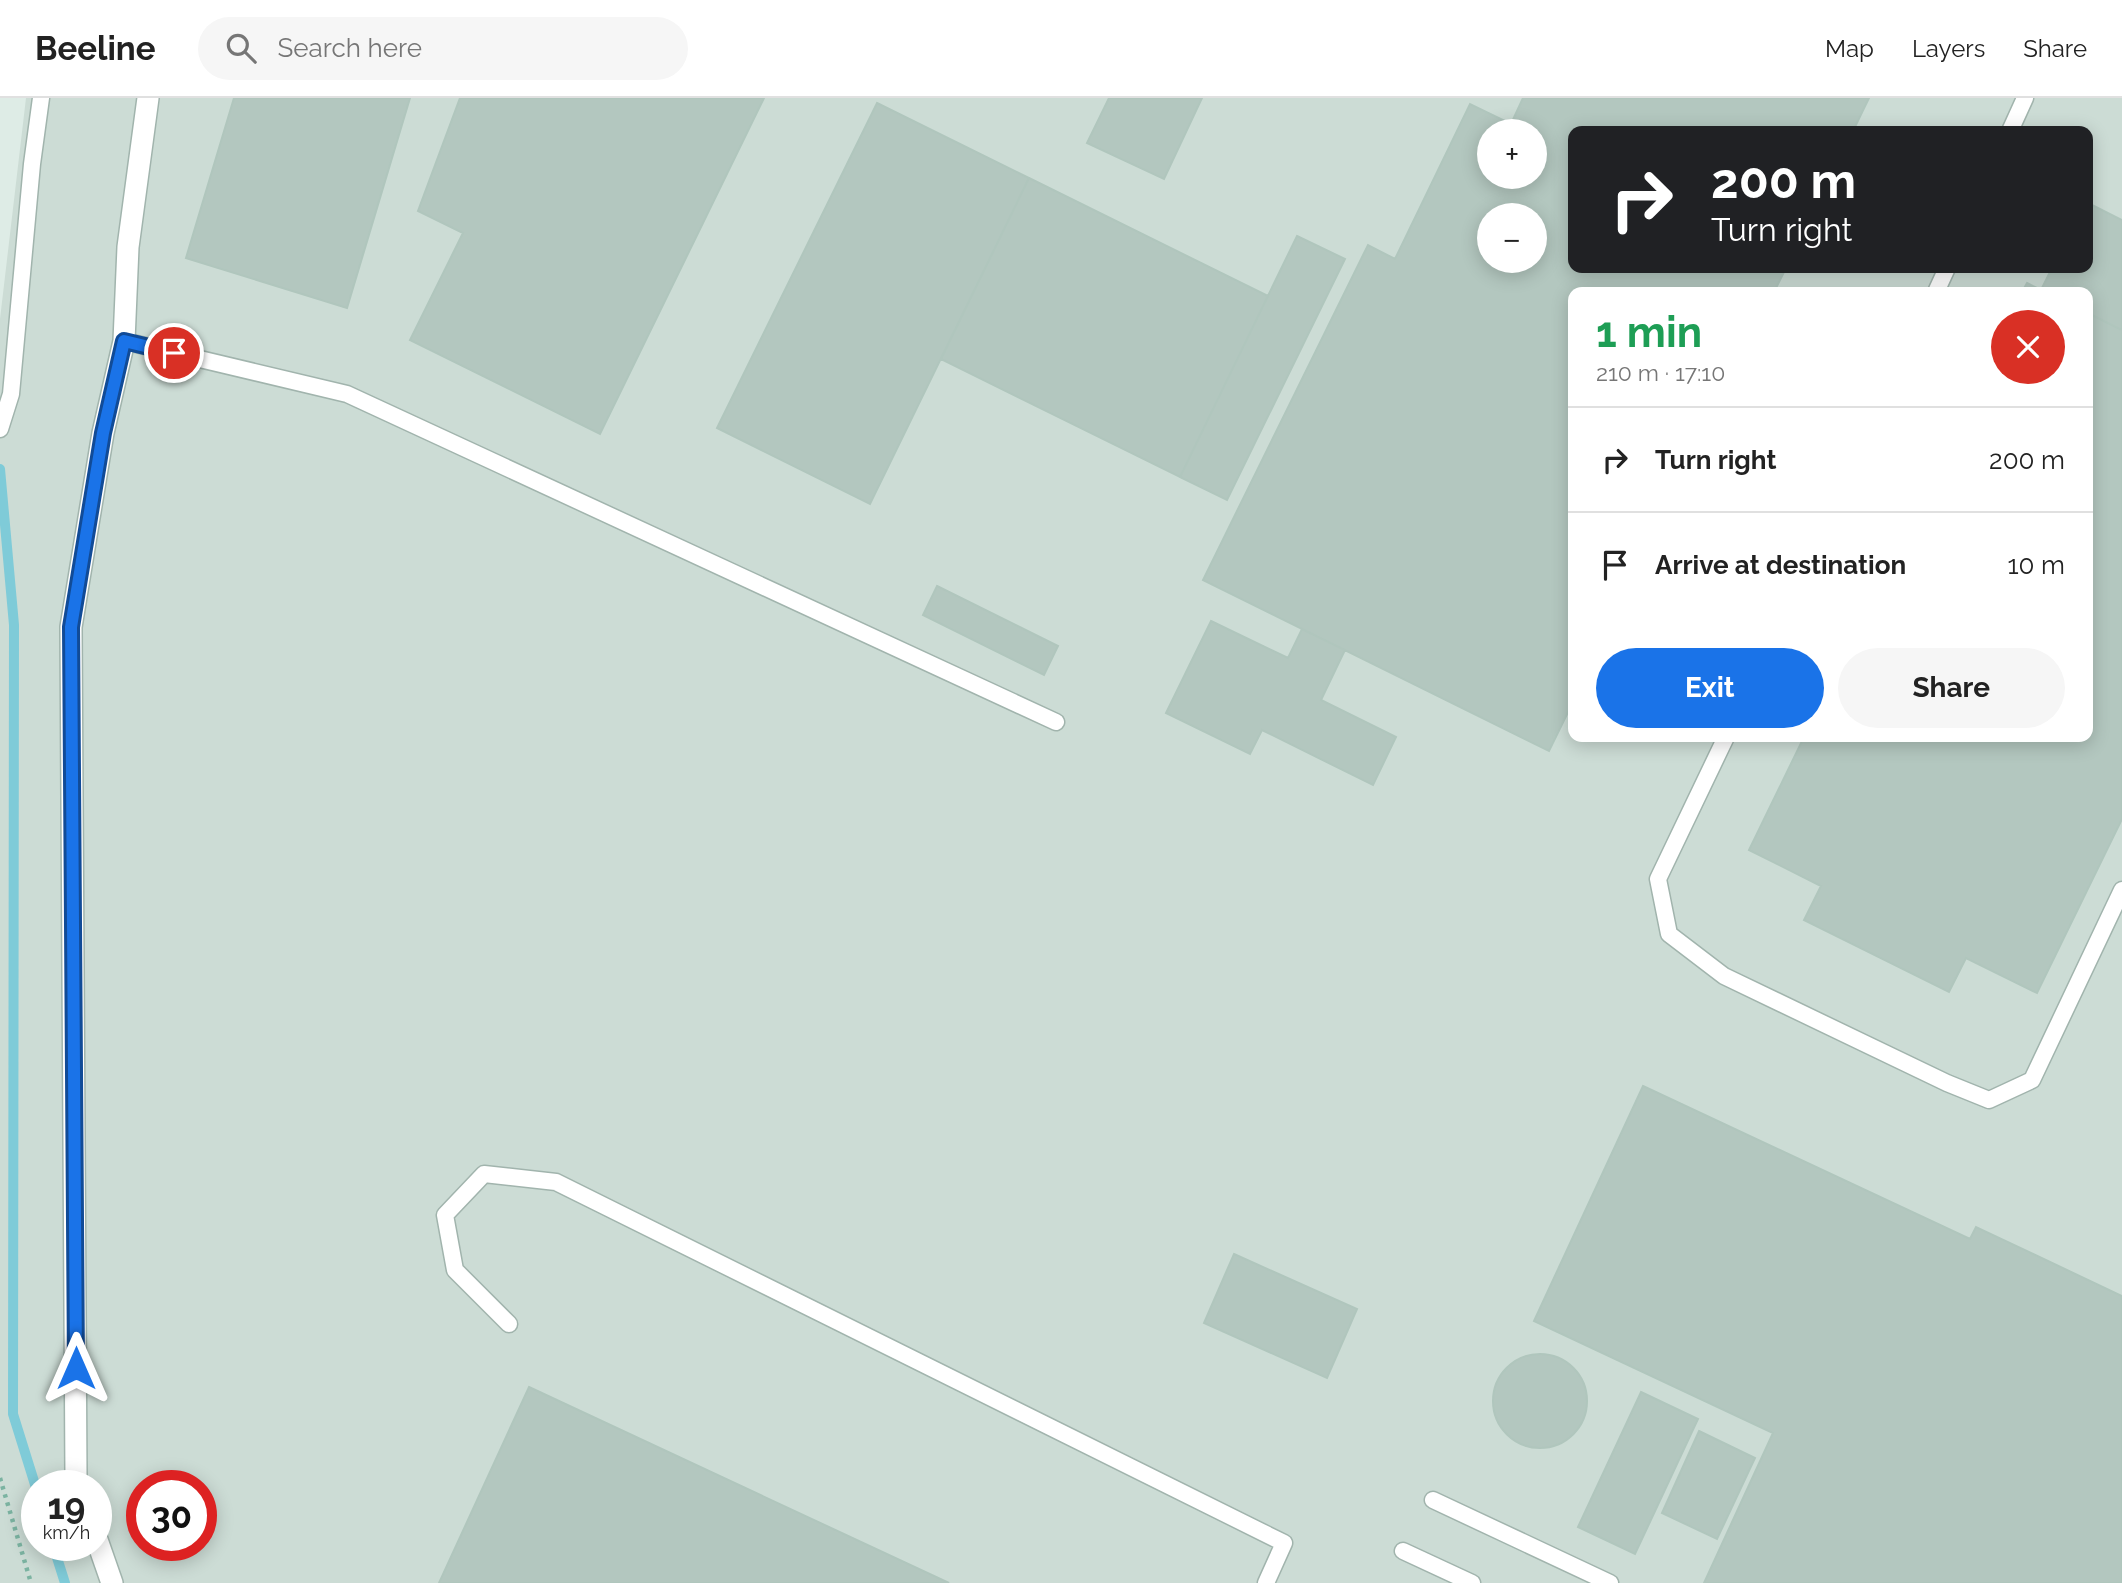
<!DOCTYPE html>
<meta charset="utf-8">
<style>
:root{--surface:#fff;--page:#f6f6f6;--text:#222;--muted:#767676;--line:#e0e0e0;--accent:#1a73e8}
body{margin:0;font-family:Raleway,sans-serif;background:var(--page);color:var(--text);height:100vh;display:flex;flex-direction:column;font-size:26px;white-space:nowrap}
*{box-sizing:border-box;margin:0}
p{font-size:23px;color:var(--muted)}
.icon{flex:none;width:38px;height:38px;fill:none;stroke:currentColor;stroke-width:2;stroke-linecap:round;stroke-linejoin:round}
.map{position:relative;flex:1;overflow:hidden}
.panel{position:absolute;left:1568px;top:189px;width:525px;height:455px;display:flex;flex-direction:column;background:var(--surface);border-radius:14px;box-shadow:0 4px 18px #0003}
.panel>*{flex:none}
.guide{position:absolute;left:1568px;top:28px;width:525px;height:147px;border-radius:14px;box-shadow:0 4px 18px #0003;background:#202124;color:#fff;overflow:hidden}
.controls{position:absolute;left:1477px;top:21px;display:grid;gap:14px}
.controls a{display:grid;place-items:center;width:70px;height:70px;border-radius:50%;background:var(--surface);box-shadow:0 4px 18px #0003;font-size:35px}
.speed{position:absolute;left:21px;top:1372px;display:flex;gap:14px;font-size:35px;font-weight:700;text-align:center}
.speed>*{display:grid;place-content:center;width:91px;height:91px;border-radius:50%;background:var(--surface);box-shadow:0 4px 18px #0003;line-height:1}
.speed small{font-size:18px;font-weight:400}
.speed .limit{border:10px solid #d22;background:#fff;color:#111}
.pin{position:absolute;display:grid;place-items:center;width:60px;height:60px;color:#fff;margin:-30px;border:4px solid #fff;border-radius:50%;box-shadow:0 2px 7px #0007}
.me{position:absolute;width:77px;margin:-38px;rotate:0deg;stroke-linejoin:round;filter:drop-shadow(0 0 5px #0008)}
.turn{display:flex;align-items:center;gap:24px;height:147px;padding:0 28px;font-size:32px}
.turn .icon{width:91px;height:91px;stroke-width:2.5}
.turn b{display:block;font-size:49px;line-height:60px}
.round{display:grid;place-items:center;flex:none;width:74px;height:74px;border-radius:37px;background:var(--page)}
.headline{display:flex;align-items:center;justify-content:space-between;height:119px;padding:0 28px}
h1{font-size:42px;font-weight:700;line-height:52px;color:#1e9e55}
.primary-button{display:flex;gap:14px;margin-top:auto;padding:14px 28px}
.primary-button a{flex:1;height:80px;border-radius:42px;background:var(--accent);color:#fff;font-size:28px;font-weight:700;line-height:80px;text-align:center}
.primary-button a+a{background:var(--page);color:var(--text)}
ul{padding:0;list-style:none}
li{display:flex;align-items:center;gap:21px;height:105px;padding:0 28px;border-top:2px solid var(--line)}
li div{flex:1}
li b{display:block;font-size:26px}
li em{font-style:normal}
header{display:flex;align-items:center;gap:42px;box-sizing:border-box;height:98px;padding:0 35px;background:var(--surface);border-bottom:2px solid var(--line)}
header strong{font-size:33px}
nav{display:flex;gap:38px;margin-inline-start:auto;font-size:24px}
.search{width:490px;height:63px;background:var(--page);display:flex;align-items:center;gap:18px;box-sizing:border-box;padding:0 24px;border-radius:38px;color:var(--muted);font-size:26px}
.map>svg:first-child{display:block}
.built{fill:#ccdcd5;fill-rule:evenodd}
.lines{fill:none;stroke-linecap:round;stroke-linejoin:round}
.stream{stroke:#7fcbd8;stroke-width:10}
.building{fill:#b3c7bf;stroke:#b0c6bd;stroke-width:2;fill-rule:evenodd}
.service-casing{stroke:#a1b4ad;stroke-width:19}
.minor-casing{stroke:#a1b4ad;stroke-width:24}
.path{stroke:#7bb3a1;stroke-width:4.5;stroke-dasharray:3.5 5;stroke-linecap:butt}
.service{stroke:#fff;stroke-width:16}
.minor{stroke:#fff;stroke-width:21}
.route-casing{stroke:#114b97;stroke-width:18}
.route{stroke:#1a73e8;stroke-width:12}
</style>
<header>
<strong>Beeline</strong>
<div class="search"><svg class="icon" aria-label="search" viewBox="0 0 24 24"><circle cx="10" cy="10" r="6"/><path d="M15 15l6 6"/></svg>Search here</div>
<nav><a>Map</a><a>Layers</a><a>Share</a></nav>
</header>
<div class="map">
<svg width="2122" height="1485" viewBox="0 0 2122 1485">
<rect width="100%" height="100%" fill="#deece6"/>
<path class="built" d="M26 0H2122V1485H0V221ZM1489 33H1535V79H1489ZM1573 33H2088V170H1573ZM1489 117H1535V163H1489ZM1573 194H2088V639H1573ZM37 1388H96V1447H37ZM142 1388H201V1447H142Z"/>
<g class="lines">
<path class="stream" d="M0 371 14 527 13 1316 37 1393
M53 1447 65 1485"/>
</g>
<path class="building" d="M234 0H410L347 210 186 160Z
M460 0H764L600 336 410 242 463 135 418 113Z
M1109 0H1202L1164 81 1087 45Z
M1523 0H1869L1853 33H1573V170H1786L1774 194H1573V604L1549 653 1203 482 1368 147 1395 161 1470 6 1511 26ZM1489 33H1535V79H1489ZM1489 117H1535V163H1489Z
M877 5 1029 80 870 406 717 330Z
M1029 80 1268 198 1180 379 941 261Z
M2088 105 2122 122V232L2088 215V194H2046L2041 192 2052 170H2088Z
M1297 138 1345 161 1227 402 1180 379Z
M2027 185 2041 192 2046 194H2022Z
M2088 215 2122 232V721L2037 895 1966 860 1949 894 1804 822 1821 788 1749 752 1804 639H2088Z
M937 488 1058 548 1044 577 923 517Z
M1211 523 1288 560 1302 531 1345 552 1321 602 1396 639 1373 687 1262 632 1250 656 1166 615Z
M1643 988 1970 1141 1976 1129 2122 1198V1485H1704L1773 1335 1534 1223Z
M1234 1156 1357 1211 1327 1280 1204 1225Z
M1493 1303a47 47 0 1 1 94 0a47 47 0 1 1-94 0Z
M529 1289 949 1485H439Z
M1641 1294 1698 1321 1635 1456 1578 1429Z
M1699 1333 1755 1360 1717 1441 1662 1415Z"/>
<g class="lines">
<g class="service-casing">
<path id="service" d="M2010 33 2025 0
M1936 194 1947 170
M124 243 347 296 1056 624
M0 331 11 296 32 66 41 0
M1726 639 1658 781 1669 836 1724 878 1947 985 1989 1002 2032 982 2122 792
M509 1226 455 1172 445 1117 484 1076 556 1084 1284 1445 1266 1485
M1433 1402 1610 1485
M1403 1453 1472 1485"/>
</g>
<g class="minor-casing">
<path id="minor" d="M79 1388 76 1380 71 529 103 335 124 243 128 149 148 0
M96 1439 112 1485"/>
</g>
<path class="path" d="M0 1380 31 1485"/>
<use href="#service" class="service"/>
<use href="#minor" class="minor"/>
</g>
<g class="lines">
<g class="route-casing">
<path id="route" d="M76 1270 71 529 103 335 124 243 174 255"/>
</g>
<use href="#route" class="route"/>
</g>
</svg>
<div class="controls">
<a>+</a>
<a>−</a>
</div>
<div class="speed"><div>19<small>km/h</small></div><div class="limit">30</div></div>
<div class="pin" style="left:174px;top:255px;background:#d93025"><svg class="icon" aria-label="arrive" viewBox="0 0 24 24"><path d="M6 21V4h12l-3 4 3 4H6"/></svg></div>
<svg class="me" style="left:76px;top:1270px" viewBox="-20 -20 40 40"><path d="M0-17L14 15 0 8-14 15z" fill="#1a73e8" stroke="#fff" stroke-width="4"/></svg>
<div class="guide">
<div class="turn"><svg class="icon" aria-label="right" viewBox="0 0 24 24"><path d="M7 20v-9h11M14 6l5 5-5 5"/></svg><div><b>200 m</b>Turn right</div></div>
</div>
<section class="panel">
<div class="headline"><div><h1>1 min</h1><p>210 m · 17:10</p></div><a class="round" style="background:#d93025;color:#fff"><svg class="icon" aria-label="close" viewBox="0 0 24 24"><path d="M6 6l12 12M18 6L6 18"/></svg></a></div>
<ul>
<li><svg class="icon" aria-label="right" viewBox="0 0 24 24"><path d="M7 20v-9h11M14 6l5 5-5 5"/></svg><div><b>Turn right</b></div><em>200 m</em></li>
<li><svg class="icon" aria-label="arrive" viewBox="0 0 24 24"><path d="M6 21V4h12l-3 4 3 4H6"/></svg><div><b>Arrive at destination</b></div><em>10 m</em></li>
</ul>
<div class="primary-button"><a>Exit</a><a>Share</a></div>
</section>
</div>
